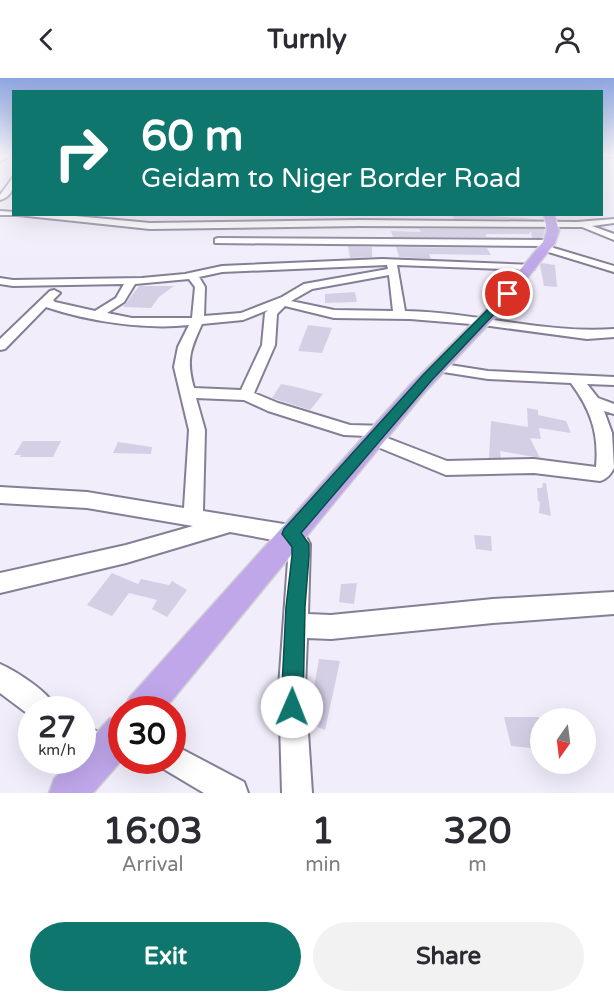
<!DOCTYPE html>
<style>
:root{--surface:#fff;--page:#f2f2f3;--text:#2b2b33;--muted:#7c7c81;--accent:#0f766e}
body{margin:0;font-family:"Varela Round",sans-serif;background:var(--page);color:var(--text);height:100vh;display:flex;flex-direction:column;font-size:22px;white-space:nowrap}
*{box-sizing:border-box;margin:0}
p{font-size:20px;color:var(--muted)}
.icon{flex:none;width:33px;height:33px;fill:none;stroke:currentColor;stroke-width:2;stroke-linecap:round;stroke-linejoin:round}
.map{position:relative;height:715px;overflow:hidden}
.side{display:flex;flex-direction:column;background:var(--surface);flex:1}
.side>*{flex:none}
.top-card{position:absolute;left:12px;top:12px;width:591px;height:126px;border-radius:0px;box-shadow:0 6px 24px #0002;background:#0f766e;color:#fff;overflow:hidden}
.needle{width:39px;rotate:194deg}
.buttons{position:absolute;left:530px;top:630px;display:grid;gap:12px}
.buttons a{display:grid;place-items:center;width:66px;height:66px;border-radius:50%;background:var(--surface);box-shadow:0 6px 24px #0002;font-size:30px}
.speed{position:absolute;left:18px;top:618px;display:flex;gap:12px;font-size:30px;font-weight:700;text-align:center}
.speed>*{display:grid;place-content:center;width:78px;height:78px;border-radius:50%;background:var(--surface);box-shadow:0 6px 24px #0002;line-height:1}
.speed small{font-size:15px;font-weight:400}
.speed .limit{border:9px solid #d22;background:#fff;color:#111}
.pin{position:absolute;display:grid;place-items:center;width:51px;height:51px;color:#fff;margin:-26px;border:3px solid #fff;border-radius:50%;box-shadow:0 2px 6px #0007}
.me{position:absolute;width:66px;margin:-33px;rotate:1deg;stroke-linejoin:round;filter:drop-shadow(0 0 4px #0008)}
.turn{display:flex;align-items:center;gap:21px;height:126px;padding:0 30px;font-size:27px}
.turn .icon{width:78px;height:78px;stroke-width:2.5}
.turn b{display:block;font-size:42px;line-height:51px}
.eta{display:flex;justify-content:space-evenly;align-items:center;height:102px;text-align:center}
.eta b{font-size:36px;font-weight:700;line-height:42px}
.button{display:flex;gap:12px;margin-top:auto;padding:12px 30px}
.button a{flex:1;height:69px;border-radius:36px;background:var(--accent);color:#fff;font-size:24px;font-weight:700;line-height:69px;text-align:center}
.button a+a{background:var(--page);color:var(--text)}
header{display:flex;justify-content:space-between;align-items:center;height:78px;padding:0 30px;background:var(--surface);font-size:27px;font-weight:700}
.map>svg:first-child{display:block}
.building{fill:#d5cfe6}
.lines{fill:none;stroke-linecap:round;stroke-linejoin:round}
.minor-casing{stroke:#847f94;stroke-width:4}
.major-casing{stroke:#cfcfd1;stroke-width:3}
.minor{fill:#fff;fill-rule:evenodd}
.major{fill:#bfa7ea;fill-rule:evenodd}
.route{fill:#0f766e;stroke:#0a4d48;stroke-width:1.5}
</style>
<header><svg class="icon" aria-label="back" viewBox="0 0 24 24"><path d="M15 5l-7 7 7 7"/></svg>Turnly<svg class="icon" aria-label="person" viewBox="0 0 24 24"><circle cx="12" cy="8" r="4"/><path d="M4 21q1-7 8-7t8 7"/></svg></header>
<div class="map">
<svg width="614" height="715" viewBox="0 0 614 715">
<rect width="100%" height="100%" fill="#f1edfb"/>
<path class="building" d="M451 136 527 140 529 141H454Z
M419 151H544L545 153 542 160H532L531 153 529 156H486V159H393L391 153 421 154Z
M348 168 372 169V179L350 180Z
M396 169 487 170 491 177 429 176 431 181 399 179Z
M542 185 555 187 557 209 544 208 540 187Z
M139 208H174L159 219 151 230 123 229Z
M355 214 357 224 325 225V216Z
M308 247 332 250 322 275 298 273Z
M281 306 292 308 323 316 310 332 272 320Z
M527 330 538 332V337L566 343 571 355 539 350 541 361 530 360 540 380 500 373 501 380H489L491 343 528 349Z
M23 363H61L53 379H20L21 377H14Z
M118 364 152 369 151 376 113 375Z
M543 405H546L551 438 539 435 540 424 538 423 537 410H542Z
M474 457 491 458 492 473 476 471Z
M112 495 138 506 141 501 169 507 172 503 187 512 167 539 152 531 157 522 129 515 112 538 87 527Z
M357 505 354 526 339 524 341 506Z
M319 581 340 583 325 652 310 646 309 636Z
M504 639H539L540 671 511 668Z"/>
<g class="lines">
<g class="minor-casing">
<path id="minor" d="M6 77H13L0 83V79Z
M602 77H614V79H602Z
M14 98C14 109 12 119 0 122V117Z
M0 133 14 134V136H53L150 145 359 142 577 144 614 141V145L592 148 614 156V162L582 149 359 148 150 151 18 137H0Z
M218 160 549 162 554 165 547 168 614 188V194L542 172 540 170 543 168 215 165V161Z
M382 181 534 187V191L530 192 397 187 405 233C474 234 545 256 614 251V259L587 261 483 247 410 241 334 240 285 228 277 236 275 267 254 315 278 325 350 347 388 348 390 352 388 356 382 358 447 383 534 381 596 389C599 355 591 332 571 305L488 301 437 293 430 289 437 285 488 293 614 299V307L587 306 598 320 614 326V336L604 333 612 355 614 390C610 397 607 401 600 403L534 395 446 397 368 365 366 361 367 358 344 357 268 333 244 322 196 320 205 352 203 433 290 447C300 451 306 457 310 466L308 536 331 537 493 521 614 514V536L493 545 331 561 307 560 305 609 312 715H282L279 609 289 469 284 464 230 454 126 485 0 515V495L126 467 193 448 87 430 0 425V409L87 414 184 430 189 352 174 289 178 269 189 247C145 252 87 243 46 229L5 271 0 272V261L50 213 54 212 60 215 53 222 55 224 95 233 116 220 124 206 13 208 0 206V200L13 202 142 200 185 196 222 188ZM387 187 388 191 304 206 282 219 241 235 204 238 205 209 199 199 222 194ZM389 197 393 233 334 232 291 223 312 211ZM189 201 195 209 192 240H132L107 235 124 224 135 206ZM268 232 265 235 262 267 241 312 194 310C186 282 190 272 202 246L243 242Z
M0 586C16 593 51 615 57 632H32V639L0 615Z
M82 646C97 652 111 661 117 676L113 686 103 690 82 678Z
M172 666 244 704 248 715H204L162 690 159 682H172Z"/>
</g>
<g class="major-casing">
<path id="major" d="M544 136H554L559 153 555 165 502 232 424 315 164 632H124L129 620 410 307 492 226 543 164 547 153Z
M122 636V682L93 715H49L54 701 72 682H82V671L109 641Z"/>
</g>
<use href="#minor" class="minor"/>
<use href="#major" class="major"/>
</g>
<linearGradient id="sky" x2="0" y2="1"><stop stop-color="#8ea6e1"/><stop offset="0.44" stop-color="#f9f7fd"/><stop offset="1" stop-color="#f9f7fd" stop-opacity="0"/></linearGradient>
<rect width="614" height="177" fill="url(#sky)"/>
<path class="route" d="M505 214 513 216 431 303 301 455 309 466V478L305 529 303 629 300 637 292 640 284 637 281 629 286 529 292 478V469L282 456 284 451 423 297Z"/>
</svg>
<div class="buttons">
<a><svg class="needle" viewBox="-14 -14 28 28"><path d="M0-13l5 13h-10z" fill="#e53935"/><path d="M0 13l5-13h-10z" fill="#7c7c81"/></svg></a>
</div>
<div class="speed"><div>27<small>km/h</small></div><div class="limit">30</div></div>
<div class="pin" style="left:508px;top:216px;background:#d93025"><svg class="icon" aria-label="arrive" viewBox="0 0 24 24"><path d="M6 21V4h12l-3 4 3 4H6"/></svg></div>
<svg class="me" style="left:292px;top:629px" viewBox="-20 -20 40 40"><circle r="19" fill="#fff"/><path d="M0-13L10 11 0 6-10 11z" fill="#0f766e"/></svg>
<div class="top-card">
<div class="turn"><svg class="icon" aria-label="right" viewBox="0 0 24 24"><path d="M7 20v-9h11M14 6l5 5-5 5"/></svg><div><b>60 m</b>Geidam to Niger Border Road</div></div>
</div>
</div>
<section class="side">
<div class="eta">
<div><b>16:03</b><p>Arrival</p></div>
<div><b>1</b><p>min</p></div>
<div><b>320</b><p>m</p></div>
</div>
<div class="button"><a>Exit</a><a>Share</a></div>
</section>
